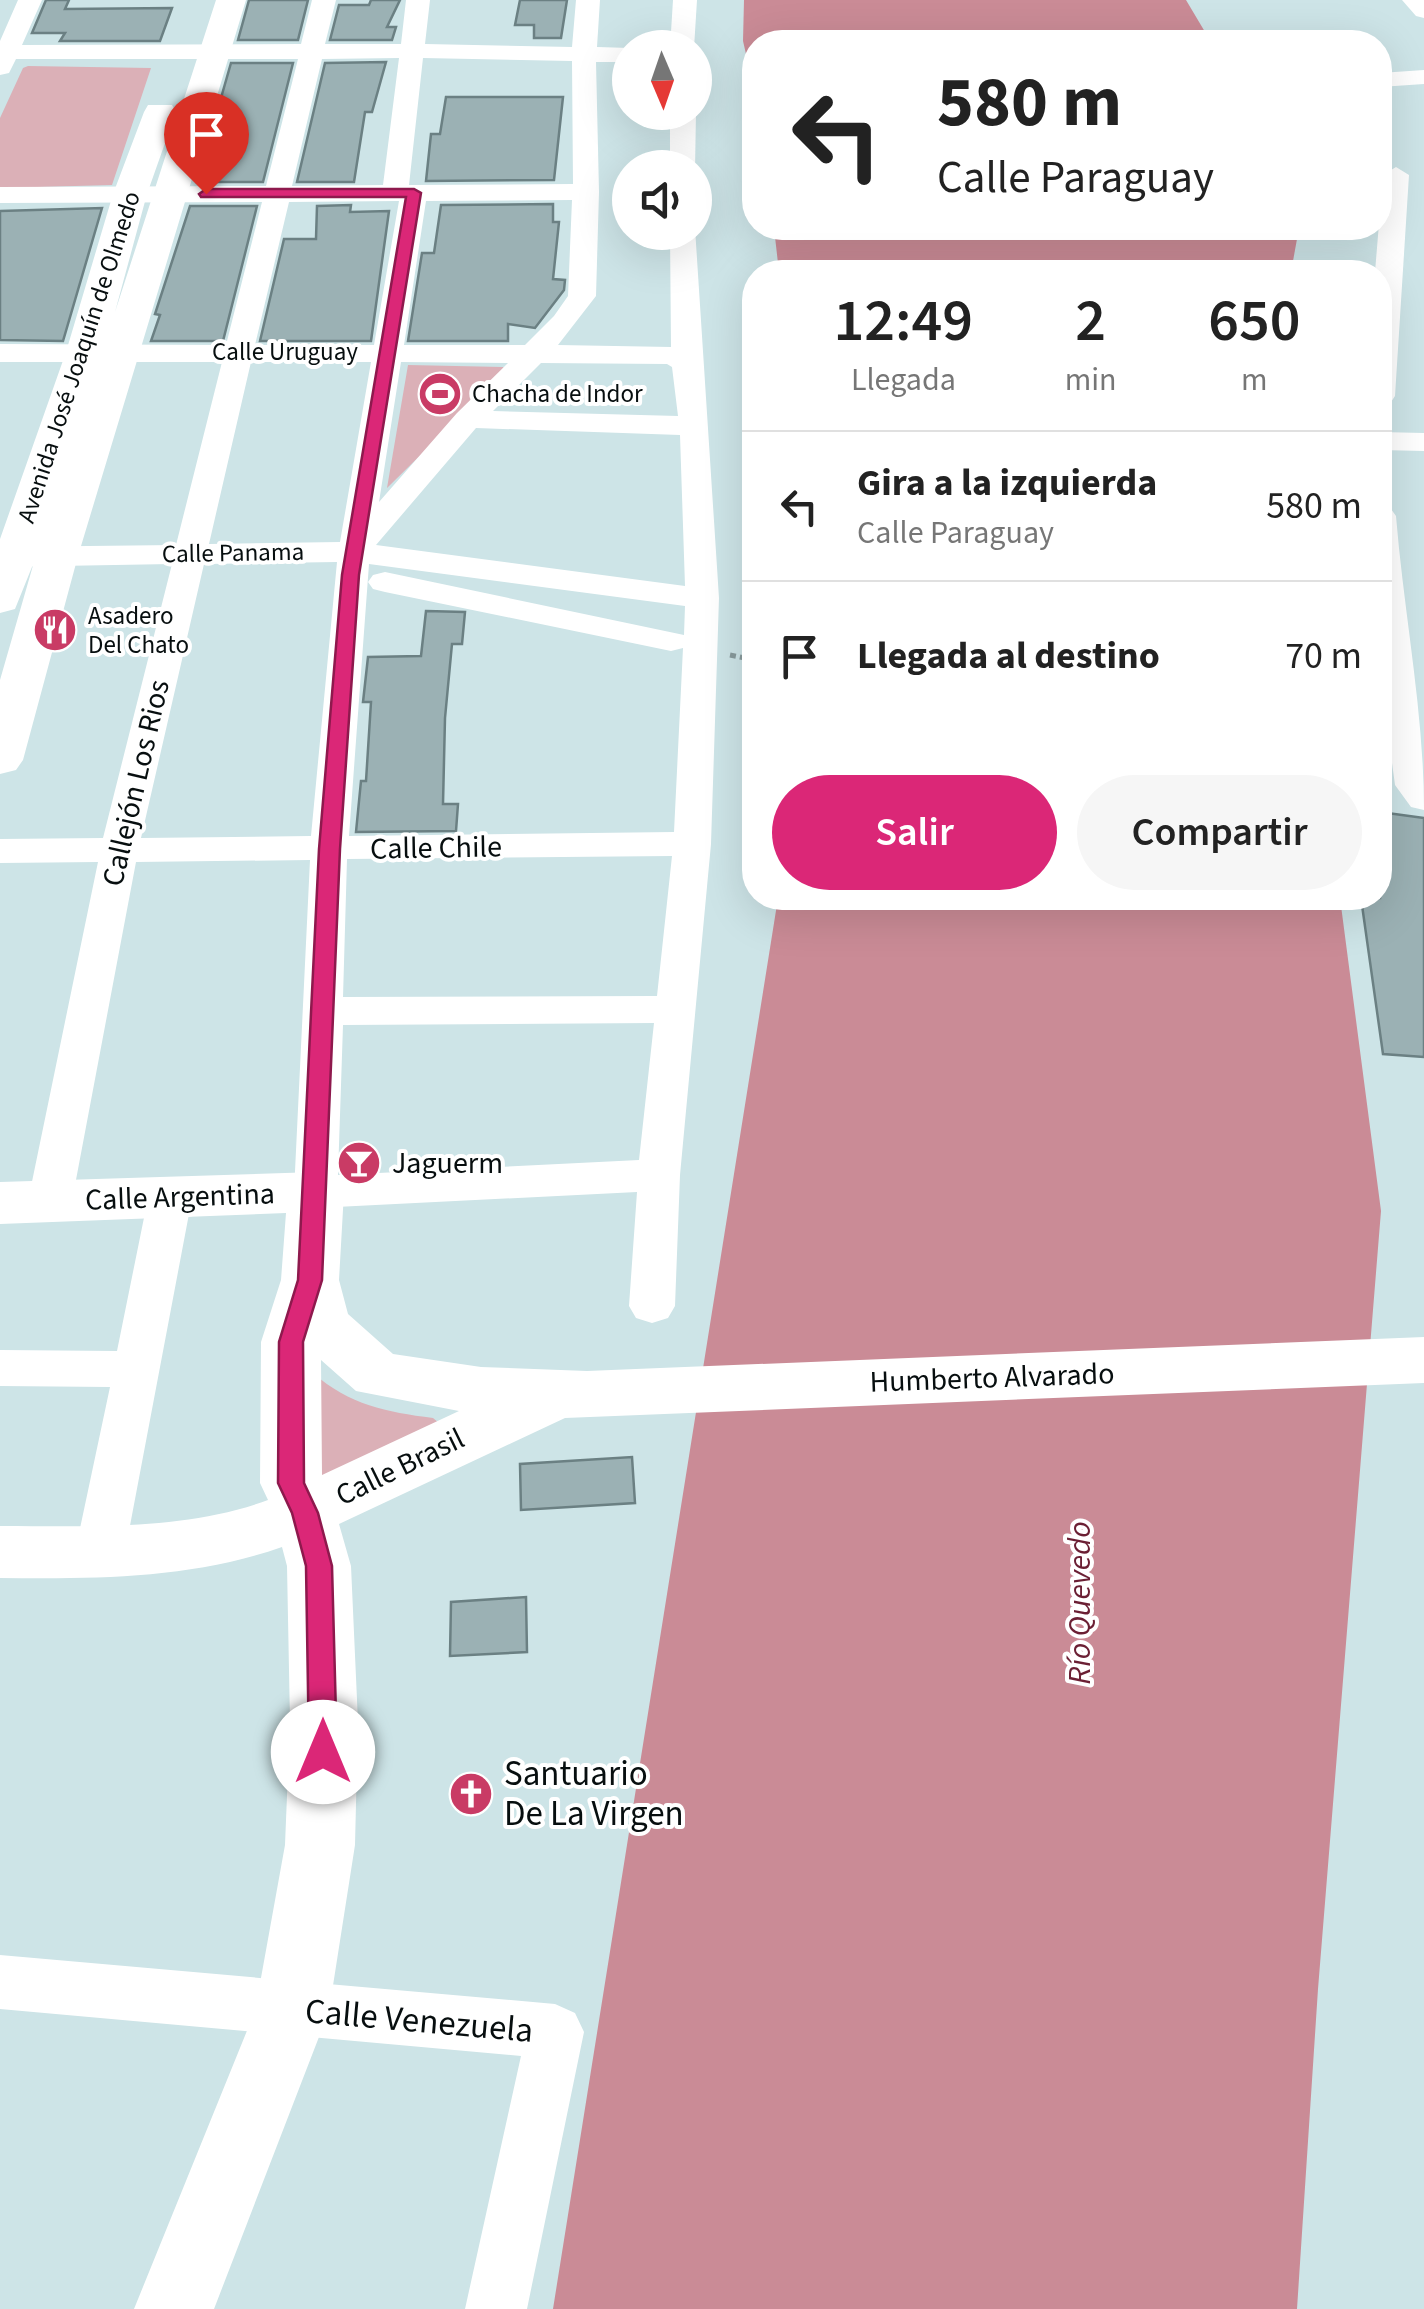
<!DOCTYPE html>
<html lang="es">
<meta charset="utf-8">
<style>
:root{--surface:#fff;--page:#f6f6f6;--text:#222;--muted:#767676;--line:#e0e0e0;--accent:#db2777}
body{margin:0;font-family:"Source Sans 3",sans-serif;background:var(--page);color:var(--text);height:100vh;display:flex;flex-direction:column;font-size:38px;white-space:nowrap}
*{box-sizing:border-box;margin:0}
p{font-size:32px;color:var(--muted)}
.icon{flex:none;width:55px;height:55px;fill:none;stroke:currentColor;stroke-width:2;stroke-linecap:round;stroke-linejoin:round}
.map{position:relative;flex:1;overflow:hidden}
.drawer{position:absolute;left:742px;top:260px;width:650px;height:650px;display:flex;flex-direction:column;background:var(--surface);border-radius:40px;box-shadow:0 10px 40px #0002}
.drawer>*{flex:none}
.banner{position:absolute;left:742px;top:30px;width:650px;height:210px;border-radius:40px;box-shadow:0 10px 40px #0002;background:#fff;color:var(--text);overflow:hidden}
.needle{width:65px;rotate:178deg}
.controls{position:absolute;left:612px;top:30px;display:grid;gap:20px}
.controls a{display:grid;place-items:center;width:100px;height:100px;border-radius:50%;background:var(--surface);box-shadow:0 10px 40px #0002;font-size:50px}
.pin{position:absolute;display:grid;place-items:center;width:85px;height:85px;color:#fff;margin:-102px -42px;border-radius:50% 50% 50% 0;rotate:-45deg;box-shadow:0 0 10px #0007}
.pin .icon{rotate:45deg}
.me{position:absolute;width:110px;margin:-55px;rotate:0deg;stroke-linejoin:round;filter:drop-shadow(0 0 8px #0008)}
.turn{display:flex;align-items:center;gap:35px;height:210px;padding:0 30px;font-size:45px}
.turn .icon{width:130px;height:130px;stroke-width:2.5}
.turn b{display:block;font-size:70px;line-height:85px}
.eta{display:flex;justify-content:space-evenly;align-items:center;height:170px;text-align:center}
.eta b{font-size:60px;font-weight:600;line-height:70px}
.action{display:flex;gap:20px;margin-top:auto;padding:20px 30px}
.action a{flex:1;height:115px;border-radius:60px;background:var(--accent);color:#fff;font-size:40px;font-weight:600;line-height:115px;text-align:center}
.action a+a{background:var(--page);color:var(--text)}
ul{padding:0;list-style:none}
li{display:flex;align-items:center;gap:30px;height:150px;padding:0 30px;border-top:2px solid var(--line)}
li div{flex:1}
li b{display:block;font-size:38px}
li em{font-style:normal}
.map>svg:first-child{display:block}
.green{fill:#dbb0b7}
.water{fill:#ca8b96}
.building{fill:#9bb1b4;stroke:#6b8083;stroke-width:2.5}
.lines{fill:none;stroke-linecap:round;stroke-linejoin:round}
.path{stroke:#889a9c;stroke-width:5;stroke-dasharray:6 4;stroke-linecap:butt}
.minor{fill:#fff;fill-rule:evenodd}
.major{fill:#fff;fill-rule:evenodd}
.route{fill:#db2777;stroke:#8e194d;stroke-width:2.5}
.labels{text-anchor:middle;dominant-baseline:central;stroke-width:8;stroke-linejoin:round;paint-order:stroke}
.far-street-label{font-size:25px;fill:#070e0f;stroke:#fff}
.far-poi-label{font-size:25px;fill:#070e0f;stroke:#fff;text-anchor:start}
.street-label{font-size:30px;fill:#070e0f;stroke:#fff}
.poi-label{font-size:30px;fill:#070e0f;stroke:#fff;text-anchor:start}
.water-label{font-size:32px;font-style:italic;fill:#6b1f34;stroke:#fff}
.near-poi-label{font-size:35px;fill:#070e0f;stroke:#fff;text-anchor:start}
.near-street-label{font-size:35px;fill:#070e0f;stroke:#fff}
</style>
<div class="map">
<svg width="1424" height="2309" viewBox="0 0 1424 2309">
<rect width="100%" height="100%" fill="#cde4e7"/>
<path class="green" d="M28 66 151 68 112 185 0 188V118L23 68Z
M408 365 503 367 506 371 387 488Z
M313 1373C350 1405 386 1412 433 1418L439 1423 318 1487Z"/>
<path class="water" d="M744 0H1186L1211 42H755V93L743 41Z
M774 228H1299L1291 272H779Z
M778 898H1340L1381 1211 1318 1989 1297 2309H553Z"/>
<path class="building" d="M46 0H69L65 9 172 8 160 41H60L65 33H32Z
M249 0H308L298 40H238Z
M371 0H400L387 27H396L392 40H330L339 5H369Z
M520 0H567L561 38H534V25H515Z
M386 62 372 112H365L354 182H297L325 63Z
M231 63H293L263 182H197Z
M446 97H563L554 180 426 181 431 134H440Z
M553 204V222H559L553 279 565 280 564 290 535 328 508 324V341H408L422 253H434L441 205Z
M351 205 350 212 389 211 371 341H260L284 239H316L317 206Z
M190 206H257L223 341H151L160 315 155 314Z
M102 208 63 341 0 340V211Z
M426 611 465 612 462 644H452L445 718 443 804H458L456 831 356 832 361 781H366L371 702H363L368 657 421 656Z
M1380 812 1424 818V1057L1383 1054 1361 898H1380Z
M632 1457 635 1503 521 1510 520 1464Z
M526 1597 527 1652 450 1656 451 1602Z"/>
<g class="lines">
<path class="path" d="M730 655 755 660"/>
<path class="minor" d="M18 0H42L22 45 301 44 312 0H336L325 44H401L406 0H430L425 44 572 47 576 0H600L597 47 630 48V62H596L599 192 596 296 558 345 671 347 670 232H695V228L719 598 711 844 680 1175 675 1306 668 1318 652 1323 636 1318 629 1306 637 1192 316 1208 301 1203 294 1192 310 860 136 862 72 1201 65 1212 50 1217 35 1212 28 1201 98 862 0 863V839L103 838 172 564 0 567V547L176 545 222 362H0V344L226 345 262 202 0 203V187L266 186 298 59H16L9 73 0 75V41ZM399 58 383 185 292 186 322 59ZM423 58 572 61 573 184 409 185ZM572 200 568 296 554 316 525 345H404L426 201ZM399 201 374 345H255L289 202ZM251 362H371L340 542 209 544ZM401 362 508 363 457 413 379 502ZM541 363 667 364 672 367 678 416 493 411ZM476 428 680 435 685 586 376 545ZM337 562 311 836 141 838 204 564ZM369 564 685 606 684 635 385 572 373 575 368 582 373 589 385 592 671 651 683 648 674 832 349 836ZM672 856 657 996 343 997 347 859ZM654 1023 639 1160 338 1175 343 1025Z
M673 0H697L694 48H670Z
M1402 0H1424V18L1416 16Z
M1424 70V84L1380 87V73Z
M670 112H696L695 170 670 168Z
M1396 167 1409 175 1395 396 1391 402 1380 405V272H1375L1383 175Z
M1380 432 1424 433V451L1380 450Z
M1380 506 1391 509 1396 516C1404 615 1424 711 1424 810L1411 807 1395 785 1380 674Z
M170 1182 185 1187 192 1198 125 1552 117 1566 100 1572 83 1566 75 1552 110 1387 0 1386V1350L117 1351 148 1198 155 1187Z
M0 1955 555 2004 575 2013 584 2032 527 2309H465L521 2056 0 2009Z"/>
<path class="major" d="M216 0H246L78 556 23 760 16 770 0 774V680L34 562 15 609 0 613V539L66 352 113 194 144 112 148 105H172L176 112 147 194 115 312Z
M316 1172 336 1178 344 1192 339 1280 348 1314 393 1354 481 1367 587 1371 1424 1337V1383L565 1418 339 1524 351 1566 358 1722 355 1845 329 2011 214 2309H134L255 2011 285 1845 290 1722 287 1566 282 1547C191 1579 96 1579 0 1578V1526C88 1526 184 1531 268 1500L260 1483 261 1342 281 1280 286 1213 0 1224V1182ZM321 1360 356 1391 459 1411 322 1475Z"/>
</g>
<path class="route" d="M206 189H414L421 193 359 575 340 849 322 1280 303 1342 304 1483 318 1513 332 1566 337 1752 333 1761 323 1765 313 1761 309 1752 306 1566 292 1513 278 1483 279 1342 298 1280 319 849 342 575 406 197H201L199 194Z"/>
<defs>
<g id="stadium-disc" transform="scale(2.25)"><circle r="9.5" fill="#c93b65" stroke="#fff"/><path d="M0-5a6.5 5 0 1 0 0 10a6.5 5 0 1 0 0-10ZM-3.5-1.8h7v3.6h-7Z" fill="#fff"/></g>
<g id="restaurant-disc" transform="scale(2.25)"><circle r="9.5" fill="#c93b65" stroke="#fff"/><path d="M-5-6h1v4h1v-4h1v4h1v-4h1v5L-1.5 .5V6h-2V.5L-5-1ZM5-6V6H3V1.5H1.5Q1.5-4 5-6Z" fill="#fff"/></g>
<g id="bar-disc" transform="scale(2.25)"><circle r="9.5" fill="#c93b65" stroke="#fff"/><path d="M-6-5H6L.8 .8V4.5H3.5V6h-7V4.5H-.8V.8Z" fill="#fff"/></g>
<g id="church-disc" transform="scale(2.25)"><circle r="9.5" fill="#c93b65" stroke="#fff"/><path d="M-1.2-6h2.4v3.5h3.3v2.4h-3.3V6h-2.4V-.1h-3.3v-2.4h3.3Z" fill="#fff"/></g>
</defs>
<g fill-rule="evenodd">
<use href="#stadium-disc" x="440" y="394"/>
<use href="#restaurant-disc" x="55" y="630"/>
<use href="#bar-disc" x="359" y="1163"/>
<use href="#church-disc" x="471" y="1794"/>
</g>
<g class="labels">
<g class="far-street-label">
<text x="285" y="352">Calle Uruguay</text>
<text transform="translate(79 357) rotate(-72)">Avenida José Joaquín de Olmedo</text>
<text transform="translate(233 553) rotate(-1)">Calle Panama</text>
</g>
<g class="far-poi-label">
<text x="472" y="394">Chacha de Indor</text>
<text x="88" y="616">Asadero<tspan x="88" dy="29">Del Chato</tspan></text>
</g>
<g class="street-label">
<text transform="translate(136 783) rotate(-77)">Callejón Los Rios</text>
<text transform="translate(436 848) rotate(-1)">Calle Chile</text>
<text transform="translate(180 1197) rotate(-2)">Calle Argentina</text>
<text transform="translate(992 1378) rotate(-2)">Humberto Alvarado</text>
<text transform="translate(400 1467) rotate(-26)">Calle Brasil</text>
</g>
<g class="poi-label">
<text x="392" y="1163">Jaguerm</text>
</g>
<g class="water-label">
<text transform="translate(1080 1603) rotate(-90)">Río Quevedo</text>
</g>
<g class="near-poi-label">
<text x="504" y="1774">Santuario<tspan x="504" dy="40">De La Virgen</tspan></text>
</g>
<g class="near-street-label">
<text transform="translate(419 2021) rotate(5)">Calle Venezuela</text>
</g>
</g>
</svg>
<div class="controls">
<a><svg class="needle" viewBox="-14 -14 28 28"><path d="M0-13l5 13h-10z" fill="#e53935"/><path d="M0 13l5-13h-10z" fill="#767676"/></svg></a>
<a><svg class="icon" aria-label="sound" viewBox="0 0 24 24"><path d="M4 9h4l5-4v14l-5-4H4zM17 9q2 3 0 6"/></svg></a>
</div>
<div class="pin" style="left:206px;top:194px;background:#d93025"><svg class="icon" aria-label="arrive" viewBox="0 0 24 24"><path d="M6 21V4h12l-3 4 3 4H6"/></svg></div>
<svg class="me" style="left:323px;top:1752px" viewBox="-20 -20 40 40"><circle r="19" fill="#fff"/><path d="M0-13L10 11 0 6-10 11z" fill="#db2777"/></svg>
<div class="banner">
<div class="turn"><svg class="icon" aria-label="left" viewBox="0 0 24 24"><path d="M17 20v-9H6M10 6l-5 5 5 5"/></svg><div><b>580 m</b>Calle Paraguay</div></div>
</div>
<section class="drawer">
<div class="eta">
<div><b>12:49</b><p>Llegada</p></div>
<div><b>2</b><p>min</p></div>
<div><b>650</b><p>m</p></div>
</div>
<ul>
<li><svg class="icon" aria-label="left" viewBox="0 0 24 24"><path d="M17 20v-9H6M10 6l-5 5 5 5"/></svg><div><b>Gira a la izquierda</b><p>Calle Paraguay</p></div><em>580 m</em></li>
<li><svg class="icon" aria-label="arrive" viewBox="0 0 24 24"><path d="M6 21V4h12l-3 4 3 4H6"/></svg><div><b>Llegada al destino</b></div><em>70 m</em></li>
</ul>
<div class="action"><a>Salir</a><a>Compartir</a></div>
</section>
</div>
